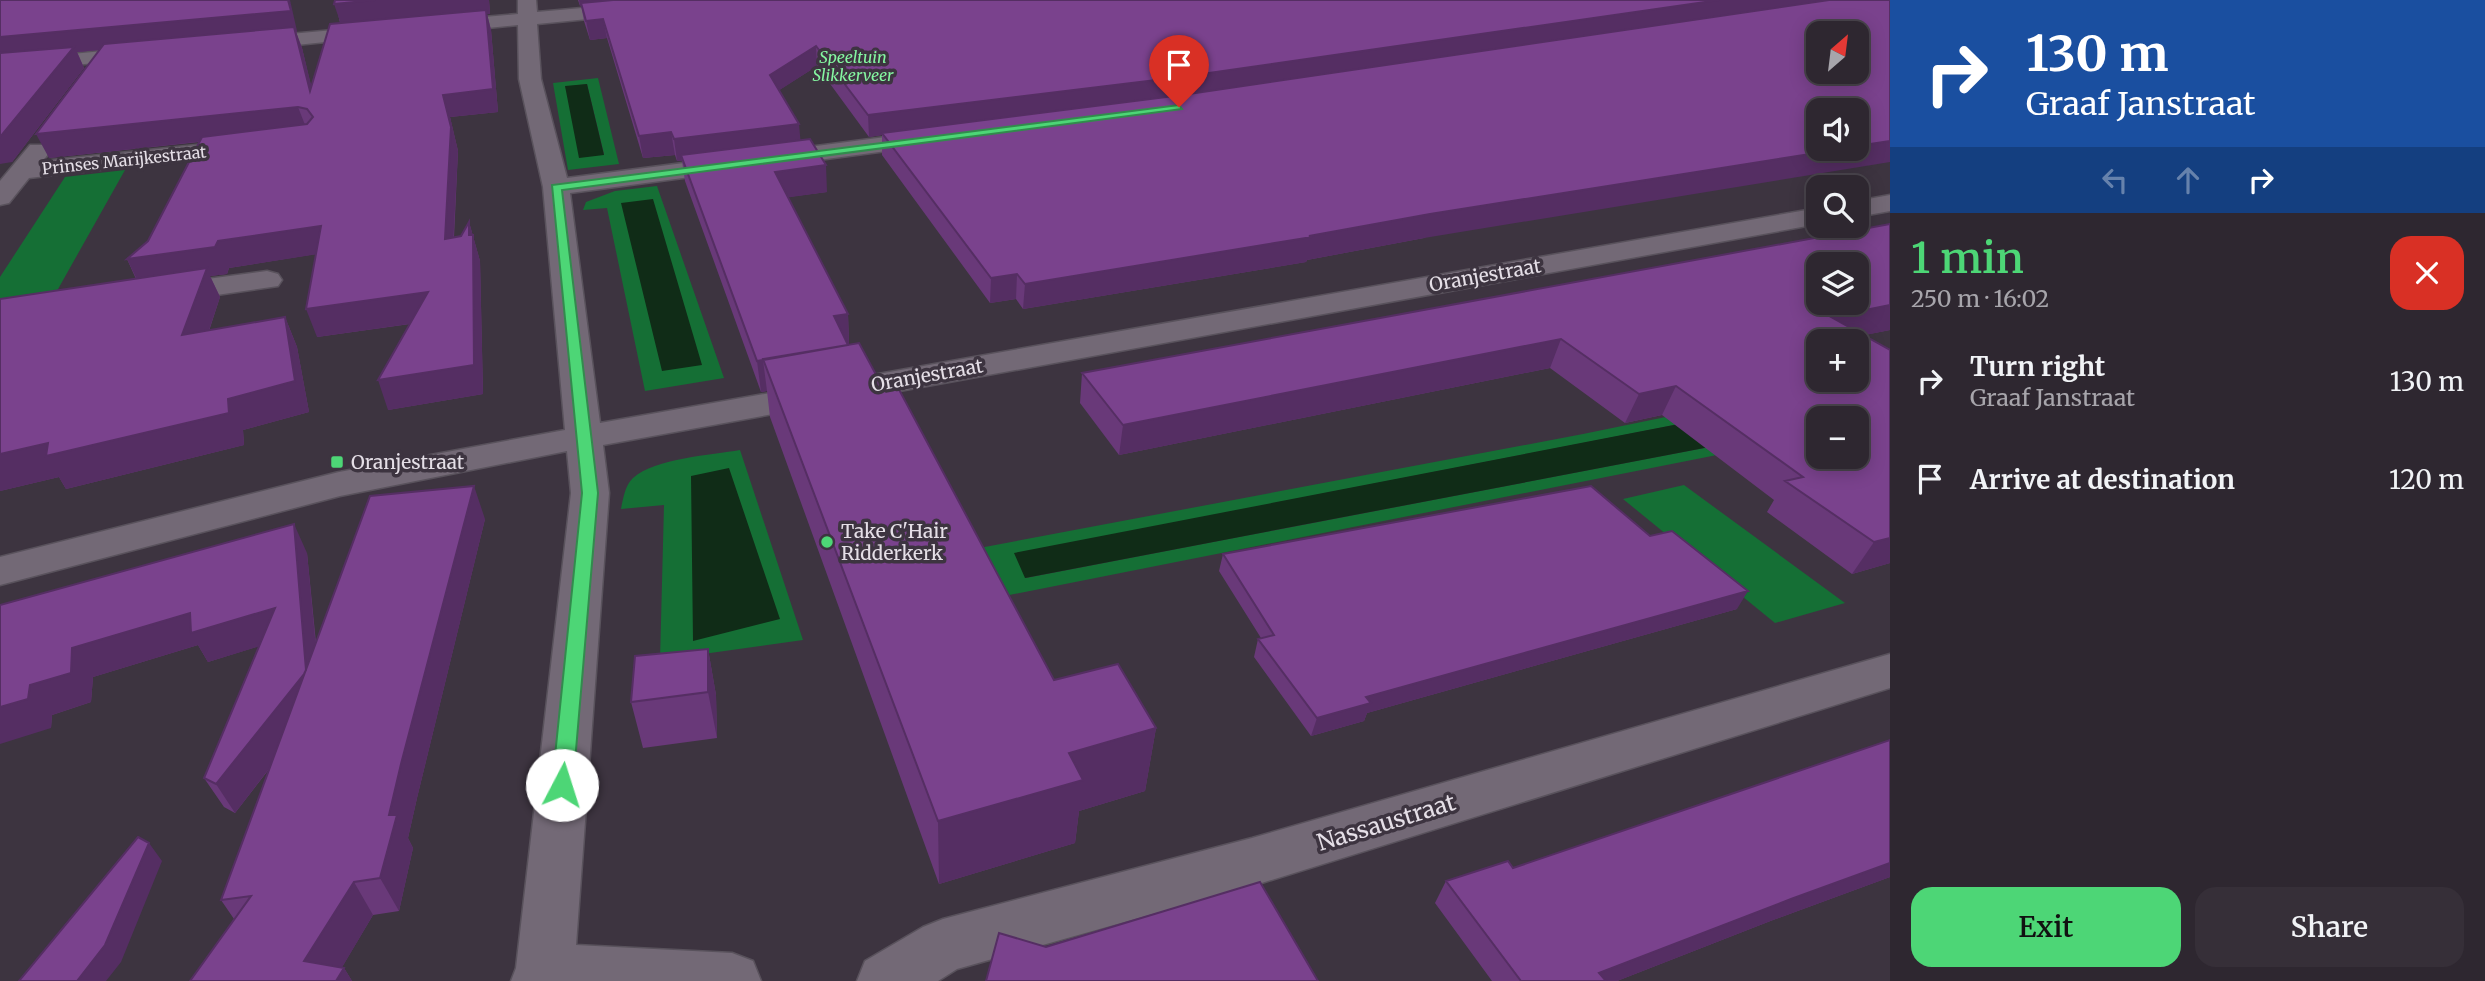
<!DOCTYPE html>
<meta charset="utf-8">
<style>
:root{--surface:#2e2730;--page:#362f38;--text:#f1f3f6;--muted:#a7a5ab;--line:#49444c;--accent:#4dd676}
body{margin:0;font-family:Merriweather,serif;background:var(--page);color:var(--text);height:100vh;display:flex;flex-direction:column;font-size:26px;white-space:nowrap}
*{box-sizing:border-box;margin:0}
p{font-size:23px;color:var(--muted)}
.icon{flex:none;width:38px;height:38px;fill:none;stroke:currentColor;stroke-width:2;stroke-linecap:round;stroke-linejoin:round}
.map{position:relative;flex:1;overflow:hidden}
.panel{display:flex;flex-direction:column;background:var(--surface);width:595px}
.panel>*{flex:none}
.guide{background:#1a4fa0;color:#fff;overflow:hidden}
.needle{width:46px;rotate:28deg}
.buttons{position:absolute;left:1806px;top:21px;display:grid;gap:14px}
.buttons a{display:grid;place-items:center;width:63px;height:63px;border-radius:14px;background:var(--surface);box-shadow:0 4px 18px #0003,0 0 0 2px var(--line);font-size:35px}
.pin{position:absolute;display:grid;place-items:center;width:60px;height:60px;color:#fff;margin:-72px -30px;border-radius:50% 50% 50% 0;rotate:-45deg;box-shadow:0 0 7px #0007}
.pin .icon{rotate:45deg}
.me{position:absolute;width:77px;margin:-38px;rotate:5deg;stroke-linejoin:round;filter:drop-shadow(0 0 5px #0008)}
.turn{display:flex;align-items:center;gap:24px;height:147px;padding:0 21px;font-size:32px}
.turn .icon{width:91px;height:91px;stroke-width:2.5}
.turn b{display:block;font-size:49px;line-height:60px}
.lanes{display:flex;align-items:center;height:66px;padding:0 21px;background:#0003;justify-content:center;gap:35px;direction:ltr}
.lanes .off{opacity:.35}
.round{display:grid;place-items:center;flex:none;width:74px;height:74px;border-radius:21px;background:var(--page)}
.headline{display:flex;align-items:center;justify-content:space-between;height:119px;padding:0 21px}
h1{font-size:42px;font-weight:600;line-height:52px;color:var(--accent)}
.action{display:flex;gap:14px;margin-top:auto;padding:14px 21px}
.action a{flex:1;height:80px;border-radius:21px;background:var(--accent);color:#111;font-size:28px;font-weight:600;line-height:80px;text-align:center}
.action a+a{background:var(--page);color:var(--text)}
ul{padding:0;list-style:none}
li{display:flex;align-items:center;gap:21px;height:98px;padding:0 21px}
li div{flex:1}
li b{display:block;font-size:26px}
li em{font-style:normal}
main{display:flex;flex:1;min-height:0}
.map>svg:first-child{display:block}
.green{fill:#156f35;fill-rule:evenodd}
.water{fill:#102c17}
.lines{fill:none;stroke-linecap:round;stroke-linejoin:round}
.minor-casing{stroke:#59525c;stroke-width:3}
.minor{fill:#736976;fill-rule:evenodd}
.wall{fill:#693979}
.shaded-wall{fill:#552e63}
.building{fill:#7a428d;stroke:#552e63;stroke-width:2;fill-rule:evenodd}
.route{fill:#4dd676;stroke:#328b4d;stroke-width:2}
.poi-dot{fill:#4dd676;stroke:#3d3440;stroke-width:2.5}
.labels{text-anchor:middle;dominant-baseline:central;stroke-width:7;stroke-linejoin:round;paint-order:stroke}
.far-park-label{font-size:16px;font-style:italic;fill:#85f8a1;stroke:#3d3440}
.far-street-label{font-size:16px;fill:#e5dfe7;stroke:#3d3440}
.street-label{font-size:19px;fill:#e5dfe7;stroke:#3d3440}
.poi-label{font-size:19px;fill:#e5dfe7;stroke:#3d3440;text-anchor:start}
.near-street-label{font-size:23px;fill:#e5dfe7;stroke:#3d3440}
</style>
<main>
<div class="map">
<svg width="1890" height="981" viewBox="0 0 1890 981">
<rect width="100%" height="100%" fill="#3d3440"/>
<path class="green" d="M598 78 619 164 568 170 553 83ZM587 84 604 154V155L565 87Z
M125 170 53 298 0 305V277L65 177Z
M657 186 724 378 645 391 607 208 583 210 586 202 615 191Z
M1890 371 1751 410 1015 554 1026 578 1788 432 1818 435 999 597 974 549 1583 434Z
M740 450 803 640 660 660 664 505 621 509C623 499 625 485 633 478 655 458 712 455 740 450Z
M1684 485 1845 603 1775 623 1623 499Z"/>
<path class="water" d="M587 84 604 155 579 158 565 86Z
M653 199 702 365 662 371 621 203Z
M1751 410 1818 418 1788 432 1025 578 1014 553Z
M729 468 780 619 693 641 691 476Z"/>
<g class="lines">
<g class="minor-casing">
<path id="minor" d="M518 0H536L537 12 672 0H741L732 5 537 24 541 79 567 178 932 131 940 133 944 138 940 143 932 145 570 193 600 423 1818 208V224L603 445 609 493 576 945 732 953 753 961 761 981H511L516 968 571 493 567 451 340 496 0 585V557L339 472 565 430 543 187 519 79 518 25 438 33 428 27 438 21 518 14Z
M378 26 385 28 388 32 385 36 246 50 236 44 246 38Z
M144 47 154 53 151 57 0 73V61Z
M245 140 254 142 257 147 254 152 29 178 9 203 0 205V181L30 145H48L51 150 43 161Z
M1890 195V211L1857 217V201Z
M267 271 278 274 282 280 278 286 162 303 151 300 147 294 151 288 162 285Z
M1890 654V688L1252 886 957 969 938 981H857L865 961 923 927 943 919 1252 838Z"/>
</g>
<use href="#minor" class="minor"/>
</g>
<path class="wall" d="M0 0 297 31 296 32 302 48 311 86 340 23 335 0H489L490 14H487L491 30 498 112 450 117 458 151 454 237 461 236 469 222 480 261 483 394 388 410 410 324 317 337 316 254 229 268 227 274 210 276 220 297 209 331 285 317 297 347 309 412 243 430 244 445 66 489 59 477 0 491V299L136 279 127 259 148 241 199 142 49 158 100 50 77 52 84 68 12 162Z
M578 0H1890L1424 238 1307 260 1306 262 1023 309 1016 299 990 303 882 155V135L869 137 817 66 779 90 800 140 827 192 788 197 848 314 849 344H848L881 384 1054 680 1156 728 1145 791 1079 811 1075 843 939 884 770 417 767 391 761 392 685 181 682 161H677L675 155 643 158 607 38 590 40 584 21 581 5 580 6Z
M1890 224V330L1864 335 1890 350V563L1852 574 1767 512 1774 500 1662 415 1625 423 1550 368 1119 455 1080 403 1082 373Z
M485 519 417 798 408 838 413 848 399 911 373 915 342 967 344 968 352 981H190L234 919 221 900 270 768 235 813 224 807 204 778 259 646 208 662 198 645 93 677 91 702 52 715 51 728 0 605 307 553 316 643Z
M1650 536 1737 609 1367 713 1364 721 1311 736 1254 657 1258 639 1261 638 1219 571 1223 554Z
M708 649 716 695 717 738 643 748 631 702Z
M1890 740V877L1773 920 1617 981H1492L1435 903 1446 881 1513 868Z"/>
<path class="shaded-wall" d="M290 0 297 31 296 32 302 48 318 113 310 91 295 32 77 52 84 68 12 162 0 164V37Z
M375 0H489L490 14H487L491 30 498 112 450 117 458 151 452 265 342 27 334 4Z
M579 0H642L580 6Z
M1719 0H1835L1179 97 882 133V135L869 137 868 115Z
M603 19 607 38 590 40 586 21Z
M816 46 817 66 772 95 770 75Z
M298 107 307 130 49 158 36 134Z
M799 124 801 146 681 155 682 161H677L674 139Z
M671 132 675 155 643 158 639 136Z
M1890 141V162L1424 238 1307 260 1306 262 1023 309 1025 284 1430 214 1842 149H1857V146Z
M826 165 827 192 777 199 775 172Z
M469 222 480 261 483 394 388 410 378 380 469 235Z
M321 226 331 252 229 268 227 274 210 276 220 297 197 366 140 286 127 259 218 241Z
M1017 274 1016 299 990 303 991 278Z
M428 292 437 320 317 337 306 309Z
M1890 305V330L1836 341 1831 317Z
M848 314 849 344 836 346 834 316Z
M285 317 297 347 309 412 243 430 244 445 66 489 59 477 0 491V454Z
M1561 339 1550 368 1119 455 1123 425Z
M763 360 767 391 761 392 757 361Z
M1676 386 1662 415 1625 423 1639 394Z
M474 486 485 519 417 798 408 838 413 848 399 911 380 878 389 815 401 764Z
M294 524 307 553 321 701 235 813 216 784 306 672Z
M1890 538V563L1852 574 1874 542Z
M1748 591 1737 609 1367 713 1364 721 1311 736 1317 718 1366 697Z
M275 608 290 637 208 662 198 645 93 677 91 702 52 715 51 728 0 744V707L30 685 72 648 190 613Z
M708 649 716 695 717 738 708 692Z
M1156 728 1145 791 1079 811 1075 843 939 884 938 821 1069 753Z
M149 843 162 861 121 962 106 981H77Z
M1890 863V877L1773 920 1617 981H1594L1599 973 1791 899Z
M354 882 373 915 334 981 304 961Z
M344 968 352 981H336Z"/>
<path class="building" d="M0 0H288L291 11 0 37Z
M335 0H375L334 4Z
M613 0H1719L1181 77 868 115 816 46 770 75 799 124 674 139 671 132 639 136 603 19 586 21 581 3Z
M1829 0H1890V141L1857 146V110H1818V149H1842L1430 214 1309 236 1312 237 1025 284 1017 274 991 278 882 133 1182 95ZM1818 33H1857V72H1818Z
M486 10 493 89 443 95 451 127 445 239 461 236 469 222V235H473L474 365 378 380 428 292 306 309 321 226 218 241 215 247 127 259 148 241 202 137 307 124 313 117 307 109 298 107 36 134 104 44 294 27 310 91 330 24Z
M74 47 0 137V53Z
M810 139 826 165 775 172 848 314 834 316 848 345 757 361 681 155Z
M1890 224V305L1831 317 1890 350V538L1874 542 1785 481 1803 477 1676 386 1639 394 1561 339 1123 425 1082 373ZM1818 264H1857V303H1818ZM1818 341H1857V380H1818ZM1818 418H1857V457H1818Z
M207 268 182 335 285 317 295 381 228 399 229 413 46 456 48 443 0 454V299Z
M859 343 881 384 895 382 1054 680 1118 664 1156 728 1069 753 1083 780 938 821 763 359Z
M474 486 401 764 389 815H397L380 878 354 882 304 961 344 968 336 981H190L251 896 221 900 370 496Z
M1591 486 1650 536 1672 531 1748 591 1366 697 1371 703 1317 718 1258 639 1274 635 1223 554Z
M294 524 306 670 304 674 216 784 204 778 275 608 191 633 190 613 72 648 71 673 30 685 28 699 0 707V605Z
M708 649V692L631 702 635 656Z
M1890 740V863L1791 899 1599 973 1606 981H1521L1446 881 1508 861 1513 868Z
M138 837 149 843 105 945 77 981H19Z
M1260 882 1318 981H986L999 933 1046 947Z"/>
<path class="route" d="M1179 105 1182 109 562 190 598 493 573 785 570 791 562 794 555 791 552 785 582 493 552 185Z"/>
<g class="poi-dot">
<rect x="330" y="455" width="14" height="14" rx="3.5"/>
<circle cx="827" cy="542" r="7"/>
</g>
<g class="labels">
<g class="far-park-label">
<text x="853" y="57">Speeltuin<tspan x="853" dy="18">Slikkerveer</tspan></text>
</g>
<g class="far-street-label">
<text transform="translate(124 160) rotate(-6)">Prinses Marijkestraat</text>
</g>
<g class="street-label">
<text transform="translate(1485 275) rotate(-10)">Oranjestraat</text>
<text transform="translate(927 375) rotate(-10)">Oranjestraat</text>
</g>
<g class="poi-label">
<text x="351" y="462">Oranjestraat</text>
<text x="841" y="531">Take C'Hair<tspan x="841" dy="22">Ridderkerk</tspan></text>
</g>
<g class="near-street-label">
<text transform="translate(1386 822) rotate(-17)">Nassaustraat</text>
</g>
</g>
</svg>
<div class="buttons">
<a><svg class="needle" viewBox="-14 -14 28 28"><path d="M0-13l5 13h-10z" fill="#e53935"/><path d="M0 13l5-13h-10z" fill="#a7a5ab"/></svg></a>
<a><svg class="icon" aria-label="sound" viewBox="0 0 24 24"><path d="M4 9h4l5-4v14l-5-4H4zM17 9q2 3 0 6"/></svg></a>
<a><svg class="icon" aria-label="search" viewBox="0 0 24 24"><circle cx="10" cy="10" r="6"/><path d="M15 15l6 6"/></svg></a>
<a><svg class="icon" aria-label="layers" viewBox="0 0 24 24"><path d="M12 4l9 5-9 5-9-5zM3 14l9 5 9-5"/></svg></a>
<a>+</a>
<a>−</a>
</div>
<div class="pin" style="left:1179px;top:107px;background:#d93025"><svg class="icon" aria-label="arrive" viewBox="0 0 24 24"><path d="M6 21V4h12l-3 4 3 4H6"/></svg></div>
<svg class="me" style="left:562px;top:785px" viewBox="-20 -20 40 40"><circle r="19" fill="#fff"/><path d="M0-13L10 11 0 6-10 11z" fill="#4dd676"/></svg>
</div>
<section class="panel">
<div class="guide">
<div class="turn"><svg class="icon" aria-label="right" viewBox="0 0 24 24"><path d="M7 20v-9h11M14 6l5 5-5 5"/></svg><div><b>130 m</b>Graaf Janstraat</div></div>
<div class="lanes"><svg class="icon off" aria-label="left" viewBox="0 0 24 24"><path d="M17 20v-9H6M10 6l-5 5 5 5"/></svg><svg class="icon off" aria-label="ahead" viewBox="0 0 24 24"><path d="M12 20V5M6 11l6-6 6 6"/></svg><svg class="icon" aria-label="right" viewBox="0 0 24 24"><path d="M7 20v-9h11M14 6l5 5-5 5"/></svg></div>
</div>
<div class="headline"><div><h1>1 min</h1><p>250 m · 16:02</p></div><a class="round" style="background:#d93025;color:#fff"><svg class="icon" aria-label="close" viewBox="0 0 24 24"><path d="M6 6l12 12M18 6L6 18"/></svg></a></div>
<ul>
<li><svg class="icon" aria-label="right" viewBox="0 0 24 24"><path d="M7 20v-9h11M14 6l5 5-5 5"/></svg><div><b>Turn right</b><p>Graaf Janstraat</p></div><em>130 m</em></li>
<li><svg class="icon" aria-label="arrive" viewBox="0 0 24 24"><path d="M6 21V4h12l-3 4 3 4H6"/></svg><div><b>Arrive at destination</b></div><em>120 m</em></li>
</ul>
<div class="action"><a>Exit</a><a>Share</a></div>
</section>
</main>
